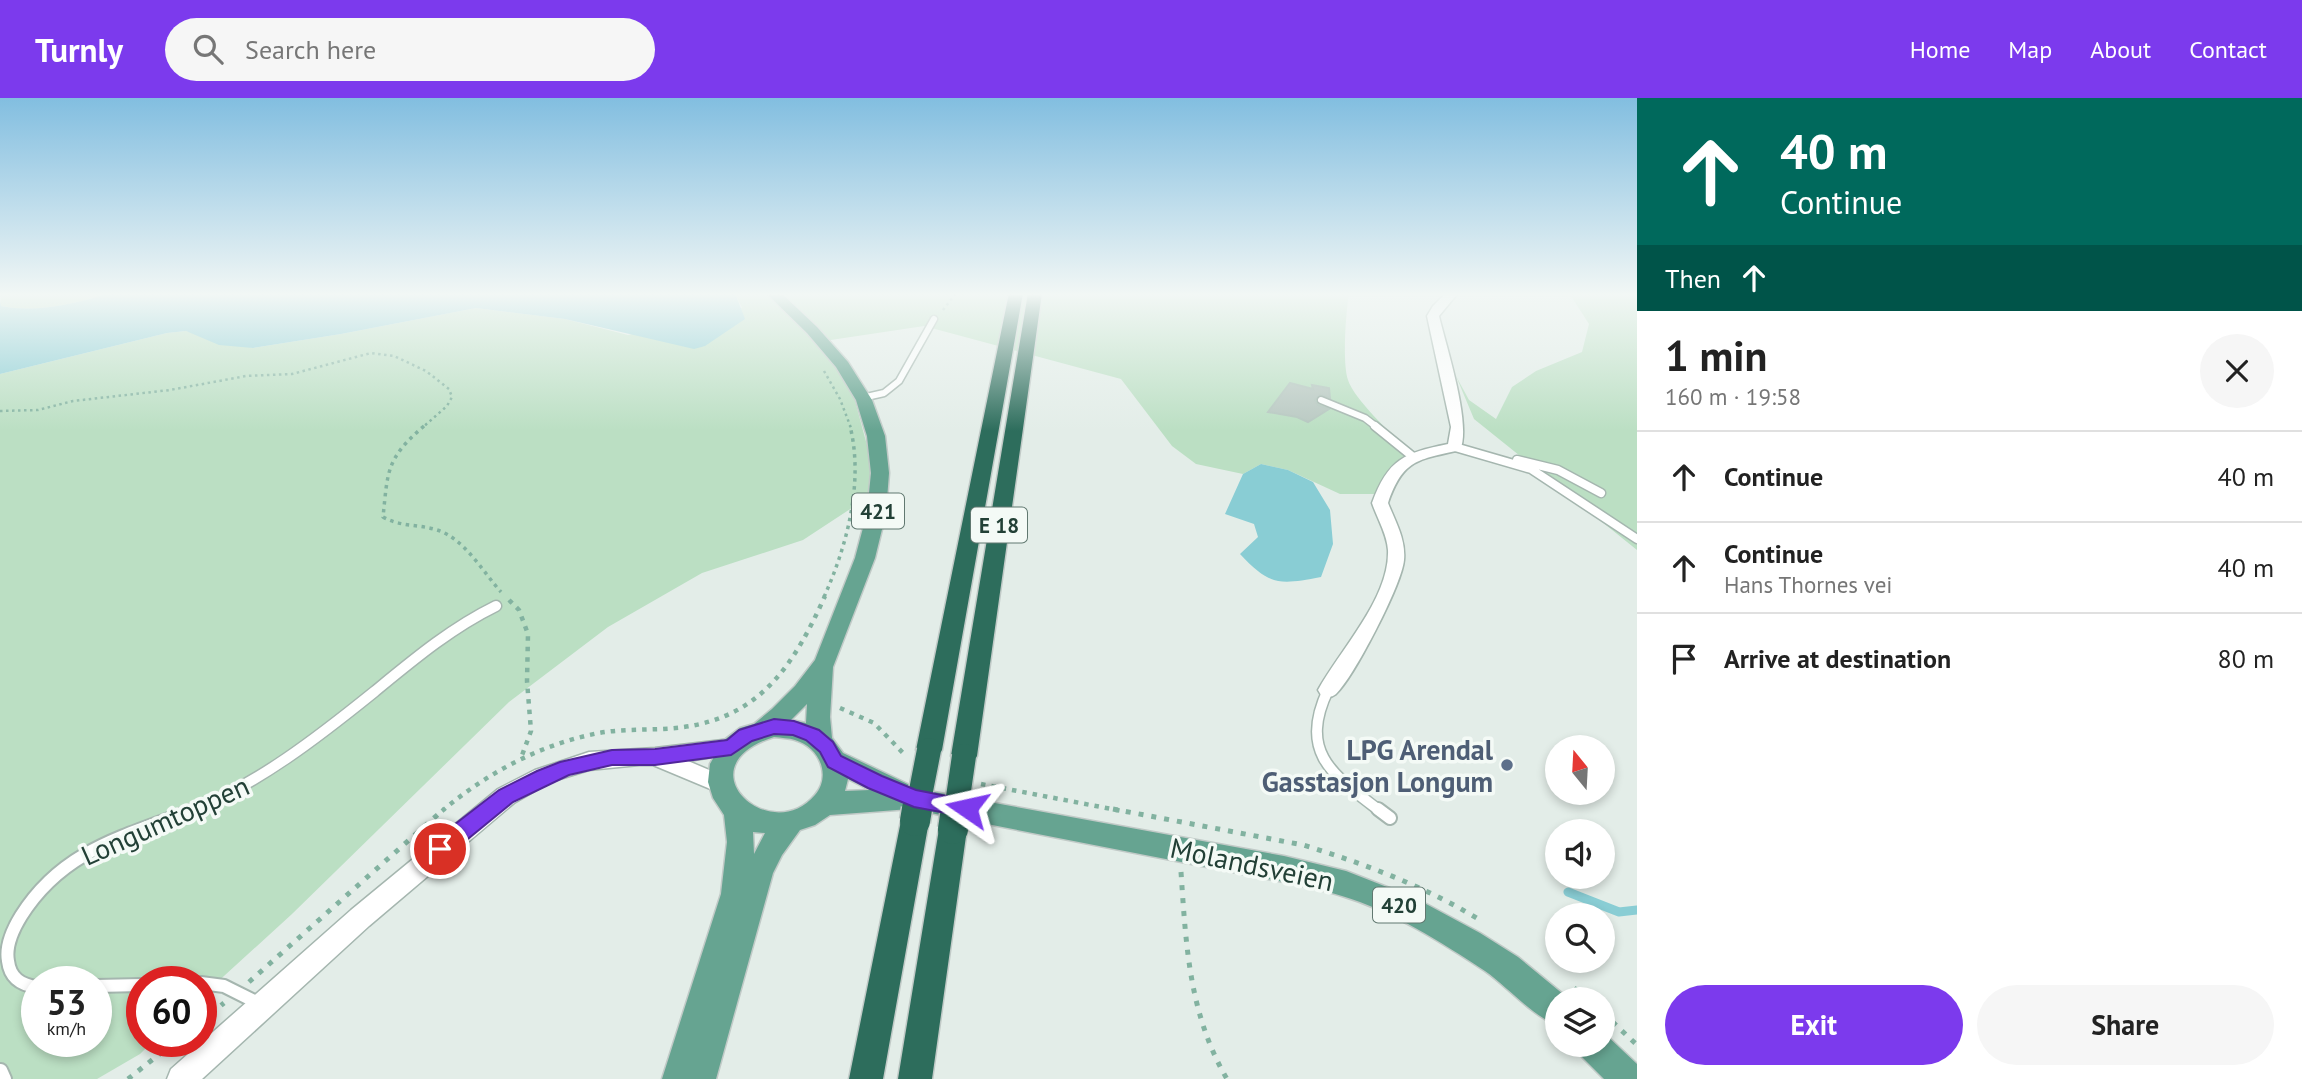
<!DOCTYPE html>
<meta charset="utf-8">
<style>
:root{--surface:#fff;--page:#f6f6f6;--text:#222;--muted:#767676;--line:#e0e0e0;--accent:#7c3aed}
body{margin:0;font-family:"PT Sans",sans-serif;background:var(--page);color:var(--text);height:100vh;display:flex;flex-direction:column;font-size:26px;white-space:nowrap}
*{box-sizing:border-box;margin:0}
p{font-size:23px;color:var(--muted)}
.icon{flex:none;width:38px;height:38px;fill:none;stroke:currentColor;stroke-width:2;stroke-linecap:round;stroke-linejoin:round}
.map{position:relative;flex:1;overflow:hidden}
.details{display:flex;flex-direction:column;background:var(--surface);width:665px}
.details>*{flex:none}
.guide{background:#00695c;color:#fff;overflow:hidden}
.needle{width:46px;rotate:342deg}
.controls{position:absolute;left:1545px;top:637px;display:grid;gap:14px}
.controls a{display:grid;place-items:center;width:70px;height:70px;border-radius:50%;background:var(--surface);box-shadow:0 4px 10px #0003;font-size:35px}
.speed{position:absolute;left:21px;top:868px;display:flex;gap:14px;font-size:35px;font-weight:700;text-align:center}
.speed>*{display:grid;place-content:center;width:91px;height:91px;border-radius:50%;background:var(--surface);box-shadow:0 4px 10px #0003;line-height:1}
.speed small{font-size:18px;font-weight:400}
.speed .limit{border:10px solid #d22;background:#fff;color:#111}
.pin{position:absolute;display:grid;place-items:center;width:60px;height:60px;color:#fff;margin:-30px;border:4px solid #fff;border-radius:50%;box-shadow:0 2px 7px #0007}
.me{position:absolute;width:77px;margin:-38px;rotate:281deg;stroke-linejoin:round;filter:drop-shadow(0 0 5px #0008)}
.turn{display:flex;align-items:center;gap:24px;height:147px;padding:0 28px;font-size:32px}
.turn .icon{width:91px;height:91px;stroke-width:2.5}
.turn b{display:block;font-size:49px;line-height:60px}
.then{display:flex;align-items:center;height:66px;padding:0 28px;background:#0003;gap:14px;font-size:26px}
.round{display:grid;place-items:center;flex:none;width:74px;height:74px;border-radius:37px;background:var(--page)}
.headline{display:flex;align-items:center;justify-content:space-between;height:119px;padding:0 28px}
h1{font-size:42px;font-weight:800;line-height:52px}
.button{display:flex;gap:14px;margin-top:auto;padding:14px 28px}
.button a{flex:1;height:80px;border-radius:42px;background:var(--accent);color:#fff;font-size:28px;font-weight:800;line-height:80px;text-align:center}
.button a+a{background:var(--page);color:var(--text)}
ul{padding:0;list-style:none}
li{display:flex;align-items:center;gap:21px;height:91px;padding:0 28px;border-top:2px solid var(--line)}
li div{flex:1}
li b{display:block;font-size:26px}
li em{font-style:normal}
header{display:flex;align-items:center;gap:42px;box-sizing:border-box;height:98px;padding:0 35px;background:var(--accent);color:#fff}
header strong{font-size:33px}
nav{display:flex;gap:38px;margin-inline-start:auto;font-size:24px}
.search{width:490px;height:63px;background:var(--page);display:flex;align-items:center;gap:18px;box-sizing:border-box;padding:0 24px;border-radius:38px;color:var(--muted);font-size:26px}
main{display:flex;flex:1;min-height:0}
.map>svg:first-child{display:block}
.green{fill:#bbdfc3;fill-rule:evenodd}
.water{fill:#89cdd4}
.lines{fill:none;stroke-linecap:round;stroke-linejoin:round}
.stream{stroke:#89cdd4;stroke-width:9}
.building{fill:#b8c8c1;stroke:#b5c7bf;stroke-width:2}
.lane-far3-casing{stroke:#a5b6af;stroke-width:9}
.lane-far2-casing{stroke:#a5b6af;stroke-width:11}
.lane-far1-casing{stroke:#a5b6af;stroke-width:13}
.lane-casing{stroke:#a5b6af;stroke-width:16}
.street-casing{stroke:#a5b6af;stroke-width:3}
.primary-casing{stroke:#c1cac7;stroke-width:3}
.highway-casing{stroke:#c1cac7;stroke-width:3}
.path-far3{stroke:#82b2a0;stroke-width:2.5;stroke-dasharray:2.5 3.5;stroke-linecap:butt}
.path-far2{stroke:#82b2a0;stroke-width:3.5;stroke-dasharray:3.5 4.5;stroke-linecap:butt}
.path-far1{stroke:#82b2a0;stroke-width:4.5;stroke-dasharray:4.5 6;stroke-linecap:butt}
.path{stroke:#82b2a0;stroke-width:5;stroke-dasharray:5 8;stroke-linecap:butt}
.lane-far3{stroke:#fff;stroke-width:6}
.lane-far2{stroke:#fff;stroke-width:8}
.lane-far1{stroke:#fff;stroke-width:10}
.lane{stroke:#fff;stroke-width:12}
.street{fill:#fff;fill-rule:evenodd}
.primary{fill:#66a491;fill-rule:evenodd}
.highway{fill:#2d6d5c;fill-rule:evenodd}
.highway-bridge-far1-casing{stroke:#c1cac7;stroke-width:27;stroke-linecap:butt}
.highway-bridge-casing{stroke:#c1cac7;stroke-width:33;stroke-linecap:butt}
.highway-bridge-far1{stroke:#2d6d5c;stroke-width:24}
.highway-bridge{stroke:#2d6d5c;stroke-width:30}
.route{fill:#7c3aed;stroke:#51269a;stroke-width:2}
.service-dot{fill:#5c6f8a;stroke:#f4faf6;stroke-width:2.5}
.labels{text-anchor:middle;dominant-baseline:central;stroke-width:7;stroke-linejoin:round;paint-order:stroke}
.shield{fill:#f4faf6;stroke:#617870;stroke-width:2}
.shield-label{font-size:21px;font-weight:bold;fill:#224036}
.near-service-label{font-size:28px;font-weight:bold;fill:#4e5e75;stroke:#f4faf6;text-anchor:end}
.near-street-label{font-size:28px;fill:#224036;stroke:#f4faf6}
</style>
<header>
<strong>Turnly</strong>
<div class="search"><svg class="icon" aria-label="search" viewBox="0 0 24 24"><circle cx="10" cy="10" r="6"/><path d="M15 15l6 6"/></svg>Search here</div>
<nav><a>Home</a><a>Map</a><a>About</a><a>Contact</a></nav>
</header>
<main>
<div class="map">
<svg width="1637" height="981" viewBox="0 0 1637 981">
<rect width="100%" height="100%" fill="#e3ede8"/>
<path class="green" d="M1 195H109C76 206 35 215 1 208Z
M735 195H1349C1346 214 1342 264 1348 282 1354 301 1392 336 1407 352L1385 396H1340L1288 372 1261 366 1243 376 1196 366 1172 348 1121 281 924 228 824 243 854 299 868 351 878 360 867 400 803 442 702 475 608 529 509 604 292 816 201 899V884H142V943H153L140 956 97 981H0V276L167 235 186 233 253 250 341 236 476 210 565 221 628 237 742 210ZM37 884H96V943H37Z
M1569 195H1637V452L1474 321 1456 278 1469 302 1496 321 1512 289 1536 273 1582 254 1589 226Z"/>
<path class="water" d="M109 195H735L745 221 705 248 694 251 565 221 476 210 341 236 253 250 219 247 186 233 167 235 0 276V201L1 208C35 215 76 206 109 195Z
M1261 366 1288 372 1313 384 1330 412 1333 446 1321 479C1279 487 1270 488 1240 456L1258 439 1254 426 1225 416 1243 376Z"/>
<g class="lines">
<path class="stream" d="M1568 794 1619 814 1637 812"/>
</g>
<path class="building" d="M1290 285 1313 291 1312 287 1329 290 1330 300 1320 297 1315 302 1318 307 1329 311 1308 324 1297 319 1268 314Z"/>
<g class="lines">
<g class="lane-far3-casing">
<path id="lane-far3" d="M862 300 884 295 899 283 934 221
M1321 302 1365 320 1378 330"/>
</g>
<g class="lane-far2-casing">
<path id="lane-far2" d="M1375 328 1412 358
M1455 349 1531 371 1637 441
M1517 362 1558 372 1601 395"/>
</g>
<g class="lane-far1-casing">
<path id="lane-far1" d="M1328 592C1298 655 1333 677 1380 713
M191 713C259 685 317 640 374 594 413 562 451 530 496 508"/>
</g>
<g class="lane-casing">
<path id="lane" d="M1378 711 1390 720
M201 885 224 888 260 906
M96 888 142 887
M37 889C21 887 10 880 8 863 5 847 13 831 21 818 63 751 126 738 196 711
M1 972 5 981"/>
</g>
<g class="street-casing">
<path id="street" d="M1446 195H1458L1439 218C1446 248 1472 327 1460 352 1418 362 1403 361 1388 405 1395 423 1406 441 1404 462 1402 486 1354 579 1336 596 1331 600 1327 599 1321 597L1318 592C1340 552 1390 500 1388 452 1387 436 1377 420 1372 405 1388 361 1404 355 1448 346L1451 329 1427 218 1433 208Z
M731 641 738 643 741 649 738 655 688 663 728 680 731 686 728 692 720 695 653 667H639L589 672 550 684 514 705 369 828 202 981H167L171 971 351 812 498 691 535 672 589 654 655 650Z"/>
</g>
<g class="primary-casing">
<path id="primary" d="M766 195H781L817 229 848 264 872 302 885 338 889 375 886 415 875 460 833 569 830 619 832 640 843 655 918 691 1284 758 1346 773 1415 800 1480 835 1518 859 1569 901H1558V928C1530 916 1509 890 1485 873 1441 844 1392 813 1342 798 1323 792 1303 788 1284 784L910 711 830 717 815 727 800 732 782 757 773 775 716 981H662L721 796 727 744 724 717 713 700 708 684 710 666 723 643 740 630 754 626 772 611 795 588 815 562 855 460 867 415 871 375 867 338 856 302 836 269 807 235ZM807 606 806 625 791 622ZM774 639C781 640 789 640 795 642 819 649 832 677 815 697 770 750 681 668 774 639ZM848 681 870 692 845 693ZM753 734 765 735 754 756Z
M1603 934 1637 966V981H1604L1582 959 1578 947H1603Z"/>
</g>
<g class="highway-casing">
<path id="highway" d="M1009 195H1023L942 652 938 659 929 662 920 659 916 652Z
M1028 195H1042L977 658 973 665 964 668 955 665 951 658Z
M915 711 925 715 929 723 883 981H849L901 723 905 715Z
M953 719 963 723 967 731 932 981H898L939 731 943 723Z"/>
</g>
<path class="path-far3" d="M943 212 956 195
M824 273 840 301 851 330
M0 313 38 312 73 303 170 292 246 278 292 276 371 255 394 258 426 273 449 291 452 299 447 308 422 330"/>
<path class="path-far2" d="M424 328C386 361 388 372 383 419 400 429 419 426 437 432 464 440 483 474 501 494
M824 499C847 448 864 384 850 328"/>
<path class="path-far1" d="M509 502 519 512 528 536 527 583 531 633 521 660
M840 610 874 625 906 658
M981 686 1122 713
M442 713C487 675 541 646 599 635 627 630 656 633 684 629 763 618 795 564 825 498"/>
<path class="path" d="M1113 711 1303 747C1365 766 1424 788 1480 822
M1181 774C1186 847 1189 916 1227 981
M249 884 444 711
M1574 890 1587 901
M1603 915 1637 947
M201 924 224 905
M128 981 176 943"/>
<use href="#lane-far3" class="lane-far3"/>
<use href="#lane-far2" class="lane-far2"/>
<use href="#lane-far1" class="lane-far1"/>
<use href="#lane" class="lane"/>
<use href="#street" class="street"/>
<use href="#primary" class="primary"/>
<use href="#highway" class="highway"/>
<g class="highway-bridge-far1-casing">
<path id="highway-bridge-far1" d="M917 713 929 652
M956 713 964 658"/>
</g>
<g class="highway-bridge-casing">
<path id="highway-bridge" d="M915 723 917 711
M953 731 956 711"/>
</g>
<use href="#highway-bridge-far1" class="highway-bridge-far1"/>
<use href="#highway-bridge" class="highway-bridge"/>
</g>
<linearGradient id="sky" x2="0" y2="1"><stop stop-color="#82bee0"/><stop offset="0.59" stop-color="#f2f7f5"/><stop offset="1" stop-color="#f2f7f5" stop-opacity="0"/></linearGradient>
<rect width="1637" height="333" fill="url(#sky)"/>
<path class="route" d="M774 621 794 623 819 632 833 644 841 658 882 678 916 692 967 702 974 704 977 710 974 717 967 719 914 709 868 690 828 669 820 654 806 642 793 637 774 636 752 643 731 657 655 667H612L569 677 513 704 447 758 440 760 432 758 429 751 432 744 499 692 537 673 560 664 612 652 655 651 727 642 739 632Z"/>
<circle class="service-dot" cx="1507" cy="667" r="7"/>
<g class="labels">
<g class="shield">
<rect x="852" y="395.5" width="52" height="35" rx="5"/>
<rect x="971" y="409.5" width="56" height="35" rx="5"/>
<rect x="1373" y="789.5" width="52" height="35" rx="5"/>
</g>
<g class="shield-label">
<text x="878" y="413">421</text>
<text x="999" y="427">E 18</text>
<text x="1399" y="807">420</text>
</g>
<g class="near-service-label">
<text x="1493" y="651">LPG Arendal<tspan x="1493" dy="32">Gasstasjon Longum</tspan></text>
</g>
<g class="near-street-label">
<text transform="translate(165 722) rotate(-24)">Longumtoppen</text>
<text transform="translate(1252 766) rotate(12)">Molandsveien</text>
</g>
</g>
</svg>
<div class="controls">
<a><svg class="needle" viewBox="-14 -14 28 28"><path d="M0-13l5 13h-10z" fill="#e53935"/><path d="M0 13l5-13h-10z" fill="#767676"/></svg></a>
<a><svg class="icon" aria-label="sound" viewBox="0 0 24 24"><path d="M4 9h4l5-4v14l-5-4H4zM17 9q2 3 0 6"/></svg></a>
<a><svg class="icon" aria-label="search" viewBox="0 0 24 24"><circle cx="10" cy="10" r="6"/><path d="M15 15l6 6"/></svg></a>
<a><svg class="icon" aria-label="layers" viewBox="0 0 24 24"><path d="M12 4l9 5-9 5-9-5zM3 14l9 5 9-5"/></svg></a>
</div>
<div class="speed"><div>53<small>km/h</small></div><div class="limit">60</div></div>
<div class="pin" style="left:440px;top:751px;background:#d93025"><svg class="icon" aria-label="arrive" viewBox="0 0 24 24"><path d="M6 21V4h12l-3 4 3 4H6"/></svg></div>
<svg class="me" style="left:967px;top:710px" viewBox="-20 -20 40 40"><path d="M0-17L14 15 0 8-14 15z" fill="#7c3aed" stroke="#fff" stroke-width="4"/></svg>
</div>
<section class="details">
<div class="guide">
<div class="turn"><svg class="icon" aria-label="ahead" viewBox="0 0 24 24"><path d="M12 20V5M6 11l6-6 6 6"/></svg><div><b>40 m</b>Continue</div></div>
<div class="then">Then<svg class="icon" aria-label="ahead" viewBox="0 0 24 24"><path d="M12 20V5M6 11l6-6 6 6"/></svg></div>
</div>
<div class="headline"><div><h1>1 min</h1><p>160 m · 19:58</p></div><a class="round"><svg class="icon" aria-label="close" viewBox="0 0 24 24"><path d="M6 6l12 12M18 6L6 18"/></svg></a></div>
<ul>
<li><svg class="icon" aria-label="ahead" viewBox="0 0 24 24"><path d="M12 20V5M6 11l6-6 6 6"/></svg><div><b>Continue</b></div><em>40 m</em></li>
<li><svg class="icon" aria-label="ahead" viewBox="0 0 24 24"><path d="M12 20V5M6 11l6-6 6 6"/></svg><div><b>Continue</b><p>Hans Thornes vei</p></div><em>40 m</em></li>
<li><svg class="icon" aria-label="arrive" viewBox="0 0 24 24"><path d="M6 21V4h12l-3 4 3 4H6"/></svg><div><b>Arrive at destination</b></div><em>80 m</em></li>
</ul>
<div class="button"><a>Exit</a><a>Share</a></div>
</section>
</main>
